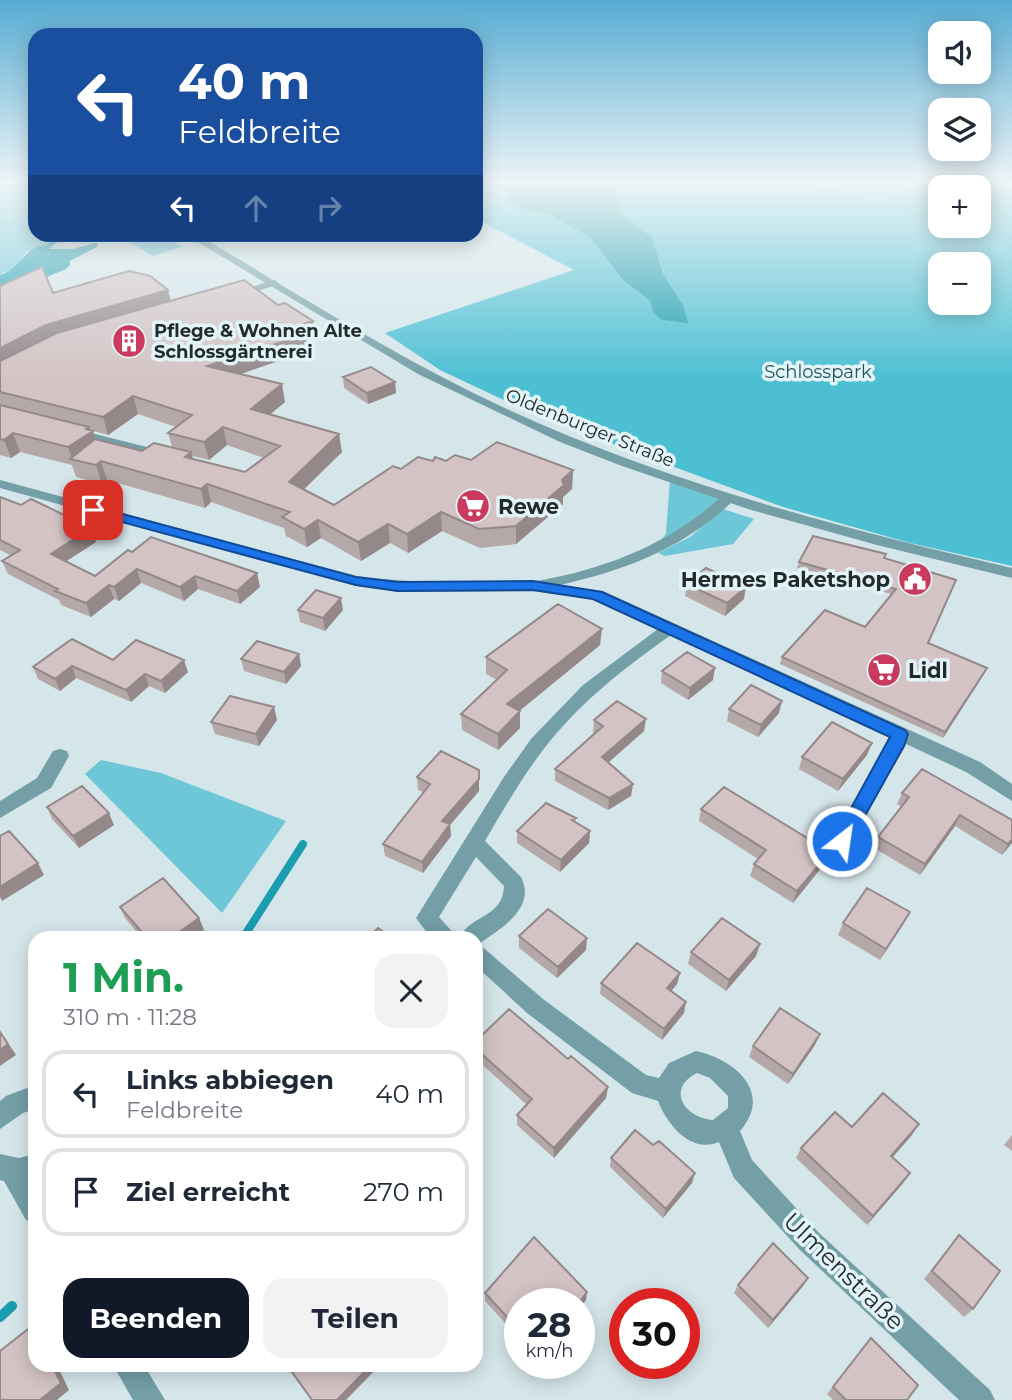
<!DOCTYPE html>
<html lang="de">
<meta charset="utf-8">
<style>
:root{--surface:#fff;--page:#f2f2f3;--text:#1f2937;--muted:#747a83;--line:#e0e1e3;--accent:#111827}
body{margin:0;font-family:Montserrat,sans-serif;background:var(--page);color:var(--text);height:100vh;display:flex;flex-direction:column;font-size:26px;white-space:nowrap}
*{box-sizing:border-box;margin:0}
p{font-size:23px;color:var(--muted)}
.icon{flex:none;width:38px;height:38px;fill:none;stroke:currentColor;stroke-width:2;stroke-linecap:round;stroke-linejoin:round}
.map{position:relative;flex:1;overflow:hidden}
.panel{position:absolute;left:28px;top:931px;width:455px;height:441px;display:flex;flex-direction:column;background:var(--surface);border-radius:21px;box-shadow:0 4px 18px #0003}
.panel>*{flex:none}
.hud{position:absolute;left:28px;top:28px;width:455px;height:214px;border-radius:21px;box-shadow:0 4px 18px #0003;background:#1a4fa0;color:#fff;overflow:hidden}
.buttons{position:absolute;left:928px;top:21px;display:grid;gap:14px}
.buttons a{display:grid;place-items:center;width:63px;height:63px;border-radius:14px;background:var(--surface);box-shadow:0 4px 18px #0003;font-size:35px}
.speed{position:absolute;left:504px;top:1288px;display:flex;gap:14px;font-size:35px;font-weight:700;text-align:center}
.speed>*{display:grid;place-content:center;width:91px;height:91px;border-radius:50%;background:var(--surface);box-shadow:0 4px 18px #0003;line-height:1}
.speed small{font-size:18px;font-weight:400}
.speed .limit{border:10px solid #d22;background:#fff;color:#111}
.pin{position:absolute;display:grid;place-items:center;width:60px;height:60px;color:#fff;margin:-30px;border-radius:14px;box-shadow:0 4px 10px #0006}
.me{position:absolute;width:77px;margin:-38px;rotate:30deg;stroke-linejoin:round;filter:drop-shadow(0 0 5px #0008)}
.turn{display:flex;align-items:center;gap:24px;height:147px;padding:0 35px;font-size:32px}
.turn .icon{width:91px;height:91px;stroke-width:2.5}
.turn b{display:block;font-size:49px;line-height:60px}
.lanes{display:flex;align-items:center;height:66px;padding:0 35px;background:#0003;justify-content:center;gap:35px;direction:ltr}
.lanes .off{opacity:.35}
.round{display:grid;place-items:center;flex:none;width:74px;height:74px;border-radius:21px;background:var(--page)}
.overview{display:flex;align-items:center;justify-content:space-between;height:119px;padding:0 35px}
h1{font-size:42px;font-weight:700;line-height:52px;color:#1e9e55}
.primary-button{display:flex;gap:14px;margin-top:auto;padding:14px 35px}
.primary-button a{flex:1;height:80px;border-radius:21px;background:var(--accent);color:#fff;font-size:28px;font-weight:700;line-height:80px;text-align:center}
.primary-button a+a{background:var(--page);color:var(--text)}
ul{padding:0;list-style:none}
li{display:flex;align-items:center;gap:21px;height:88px;margin:0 14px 10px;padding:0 21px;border:4px solid var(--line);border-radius:21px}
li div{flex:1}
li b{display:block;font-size:26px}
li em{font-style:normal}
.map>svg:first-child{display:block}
.green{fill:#6dc7d7}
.forest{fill:#4cbfd3;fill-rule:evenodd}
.water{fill:#1b9db0}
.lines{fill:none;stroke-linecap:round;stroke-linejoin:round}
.stream-far2{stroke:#1b9db0;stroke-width:4.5}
.stream-far1{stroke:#1b9db0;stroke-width:8}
.stream{stroke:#1b9db0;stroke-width:10}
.minor{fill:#749fa7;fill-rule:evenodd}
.tertiary{fill:#749fa7;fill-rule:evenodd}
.wall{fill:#b5a8a9;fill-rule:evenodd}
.shaded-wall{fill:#948889}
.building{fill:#d3c3c4;stroke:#948889;stroke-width:2}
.route{fill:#1a73e8;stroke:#114b97;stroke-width:2}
.labels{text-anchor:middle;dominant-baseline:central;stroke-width:7;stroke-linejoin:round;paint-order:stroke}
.far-poi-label{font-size:18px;font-weight:bold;fill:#232a2b;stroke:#e2f4f7;text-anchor:start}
.far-park-label{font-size:18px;fill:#23555d;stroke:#e2f4f7}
.far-street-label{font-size:18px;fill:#232a2b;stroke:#e2f4f7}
.poi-label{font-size:21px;font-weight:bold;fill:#232a2b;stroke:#e2f4f7;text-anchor:start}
.near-street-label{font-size:24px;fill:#232a2b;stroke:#e2f4f7}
</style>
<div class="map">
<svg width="1012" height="1400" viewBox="0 0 1012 1400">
<rect width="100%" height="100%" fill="#d5e6ea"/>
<path class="green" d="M0 183H35V234L75 235 67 240 26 252 17 266 0 275Z
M814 183H909L907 190 886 201 876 202Z
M119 235H162L183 247 152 256Z
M670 479 728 498 650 553 666 534Z
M723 509 754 519 733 544 665 556 658 553 690 537Z
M101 760 161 773 286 821 222 913 85 774Z"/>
<path class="forest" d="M476 183H516L508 192 527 210 552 216 589 237 624 281 650 301 653 312 683 305 663 273 652 237 622 214 611 183H814L876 202 886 201 907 190 909 183H1012V566L910 543 783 507 639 454 527 411 440 370 385 333 574 270 484 223 476 216ZM940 187H978V226H940ZM940 264H978V303H940Z"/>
<path class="water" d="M516 183H611L622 214 652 237 663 273 683 305 688 323 662 320 653 312 650 301 624 281 589 237 552 216 527 210 510 202 508 192Z
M95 243 98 244 97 247 70 261V265L66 269 0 296V275C22 269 25 242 51 246L49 249H73Z"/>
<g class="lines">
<path class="stream-far2" d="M19 183 35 197
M49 246 62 234"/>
<path class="stream-far1" d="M243 938 303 844"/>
<path class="stream" d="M0 1317 12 1306"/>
<path class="minor" d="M273 280 277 281V285L233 298 228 295Z
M71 428 171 453 173 456 166 460 66 435V429Z
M0 480 356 576C392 581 427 582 463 582 486 581 515 585 537 581 606 569 672 543 723 495H733V501C684 548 626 570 560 585L603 591 980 762 1012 784V801L966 772 906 744 849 847 842 849 835 847 832 841 887 746 889 736 671 635C624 668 578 704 543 750 521 779 503 810 485 841L521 877C537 908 500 929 479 944L543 999 646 1075 659 1078 669 1063 696 1051C734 1059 774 1092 740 1131L752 1160 818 1232 990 1390 995 1400H959L800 1250 734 1178 719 1142C690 1154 667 1124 658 1101L632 1093 527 1013 476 966V938H459C471 914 503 918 504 886L476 857 439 917 458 938H431L416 918 504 777 531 739 583 685 658 629 594 600 533 591 398 592 356 586 0 488ZM697 1073 710 1078 728 1096V1108L713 1120C685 1118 665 1089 697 1073Z
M60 749 67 751 69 756 51 788 0 818V801L37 778 53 751Z
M35 1085V1109L23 1113 0 1129V1101L6 1096Z
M0 1154 19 1158 35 1154V1180H32L35 1185V1224L26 1220 4 1181 0 1180Z
M113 1365H144L165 1400H133Z"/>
<path class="tertiary" d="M184 234H197C299 295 399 359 507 409 668 483 840 528 1012 568V578L877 545 748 509 622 466 560 442 418 374Z"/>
</g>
<path class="wall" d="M0 286 53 293 168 290 171 301 315 338 304 342 305 352 240 374 285 402 270 415 342 452 304 489 334 505 401 469 433 461 471 460 573 470 572 489 563 497V504L516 544 480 548 442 531 408 553 390 543 361 561 321 538 307 547 286 536 284 528 211 502 205 508 107 480 102 484 76 477 72 465 20 452 11 458 0 455ZM138 414 176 427 168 433 172 447 142 451 95 439 93 431 90 430 108 435ZM227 445 264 458 245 472 193 459 192 456 209 460Z
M343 377 395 382 396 393 368 404 344 388Z
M0 497 91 528 96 542 66 561 95 576 132 552 257 573 260 587 240 604 198 589 184 601 141 583 119 601 114 599 91 617 61 605 59 600 8 574 2 561 10 555 0 550Z
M884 558 928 643 984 674 943 738 780 664 782 657 865 627 891 594 797 568 799 562Z
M687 584 744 599 725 616 685 596Z
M298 610H343L325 631 300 622Z
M600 645 519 711 520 728 498 750 462 730 461 714 497 680 486 674V657Z
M299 654 301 666 286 684 244 671 241 659Z
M113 660 188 672 165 693 149 686 131 702 76 678 60 691 38 679 33 667Z
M662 671 713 680 688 700 661 683Z
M729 709 779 713 758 737 727 721Z
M277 720 259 746 215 734 211 722Z
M594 720 644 731 609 762 633 784 631 796 608 810 555 781V769L595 733 593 732Z
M867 755 838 791 799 769 802 757Z
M417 777 479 791 450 825 451 836 423 873 385 856 383 844 423 792 418 790Z
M902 793 1012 820V843L1002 855 955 826 920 875 874 848 878 837 902 807 897 804Z
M47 807 114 825 79 848 52 819Z
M701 809 830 852 825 863 793 903 750 876 754 864 758 859 699 821Z
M576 818 575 822 590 831 589 843 560 872 517 843V831Z
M120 907 199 918 204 930 192 938H142L125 918Z
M843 923H904L880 960 838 935Z
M519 936 586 950 557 978 519 948Z
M760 944 756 956 726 991 688 964 691 952Z
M680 973 677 984 671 991 684 1013 662 1040 600 994 601 983Z
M476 1041 568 1059 608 1087 606 1098 554 1158 517 1125V1115L527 1105 476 1059Z
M815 1045 788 1084 749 1057 753 1046Z
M852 1127 912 1135 892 1157 903 1183 867 1225 796 1158 801 1148Z
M1012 1135V1151L1004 1145Z
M611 1158 692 1183 663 1218 610 1167Z
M959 1235 973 1309 964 1317 924 1279Z
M738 1285 803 1286 768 1328 734 1293Z
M485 1293 586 1300 579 1308V1304H520V1339L485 1301Z
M871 1338 907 1400H833L827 1394Z"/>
<path class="shaded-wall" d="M168 290 172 307 0 369V348L46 325Z
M313 321 315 338 304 342 305 352 211 384 207 366 292 328Z
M395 382 396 393 368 404 367 393Z
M282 384 285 402 254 427 251 409Z
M133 396 138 414 108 435 103 417Z
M89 427 91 432 93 431 98 449 72 459 68 447Z
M223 427 227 445 209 460 204 442Z
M13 433 20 452 11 458 4 440Z
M339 434 342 452 292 501 289 482Z
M191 452 196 470 185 457Z
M101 461 107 480 102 484 96 465Z
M573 470 572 489 563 497V504L516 544V526Z
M207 484 211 502 205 508 201 489Z
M441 512 442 531 408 553 407 534Z
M318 520 321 538 307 547 304 529Z
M388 524 390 543 361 561 358 542Z
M91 528 96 542 56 568 51 554Z
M137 569 141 583 119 601 114 587Z
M257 573 260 587 240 604 237 591Z
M195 576 198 589 184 601 180 587Z
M109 585 114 599 91 617 86 603Z
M746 587 744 599 725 616 727 603Z
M341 598 343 610 325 631 323 618Z
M602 629 600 645 507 721V704Z
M299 654 301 666 286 684 284 672Z
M184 660 188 672 165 693 161 681Z
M72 666 76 678 60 691 55 679Z
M715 668 713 680 688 700 690 688Z
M987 668 984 674 943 738 945 732Z
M145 674 149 686 131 702 126 690Z
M782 701 779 713 758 737 761 725Z
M274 707 277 720 259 746 256 734Z
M520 711V728L498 750V734Z
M646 719 644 731 601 769 602 757Z
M872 743 867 755 838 791 843 779Z
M479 770V791L450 825 451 836 423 873 422 862 442 821Z
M633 784 631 796 608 810 609 798Z
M109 813 114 825 79 848 73 836Z
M960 815 955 826 920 875 925 864Z
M590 831 589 843 560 872 561 860Z
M1012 839V843L1002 855 1008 844Z
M830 852 825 863 793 903 797 891Z
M38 863 44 875 2 901 0 897V887Z
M910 912 904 923 880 960 886 949Z
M199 918 204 930 192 938H171Z
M587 938 586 950 557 978 558 967Z
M760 944 756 956 726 991 729 980Z
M680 973 677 984 665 999 667 988Z
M686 1002 684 1013 662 1040 664 1029Z
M0 1031 16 1055 0 1066Z
M820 1034 815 1045 788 1084 793 1074Z
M608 1087 606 1098 554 1158V1148Z
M919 1124 912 1135 885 1166 891 1156Z
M695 1173 692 1183 663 1218 666 1209Z
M910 1173 903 1183 867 1225 873 1216Z
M482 1239V1247L476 1254V1244Z
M808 1278 803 1286 768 1328 773 1320Z
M587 1292 586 1300 579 1308V1304H578Z
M52 1365H57L69 1390 57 1400H40Z
M371 1365H380L346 1400H337Z"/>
<path class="building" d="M42 267 53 293 129 271 150 276 168 290 46 325 0 348V286Z
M244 280 278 305 285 303 313 321 292 328 303 335 207 366 282 384 251 409 339 434 289 482 334 505 393 466 401 469 418 457 433 461 435 457 446 461 455 455 471 460 497 442 573 470 562 480 564 485 516 526 479 529 441 512 407 534 388 524 358 542 318 520 304 529 282 517 290 512 207 484 201 489 101 461 96 465 70 459 95 439 142 451 154 443 191 452 185 457 245 472 280 446 223 427 204 442 168 433 192 415 133 396 103 417 0 392V361L57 333Z
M371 367 395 382 367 393 343 377Z
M0 405 89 427 86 429 93 431 68 447 13 433 4 440 0 439Z
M0 497 21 505 31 499 91 528 51 554 95 576 128 550 132 552 151 537 257 573 237 591 195 576 180 587 137 569 114 587 109 585 86 603 55 591 58 589 2 561 20 550 0 540Z
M813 536 886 554 884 558 956 580 928 643 987 668 945 732 782 657 825 610 865 627 896 589 799 562Z
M706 568 746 587 727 603 687 584Z
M316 590 341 598 323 618 298 610Z
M558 604 602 629 507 704 520 711 498 734 461 714 507 670 486 657Z
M72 639 113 660 136 640 184 660 161 681 145 674 126 690 72 666 55 679 33 667Z
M257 641 299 654 284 672 241 659Z
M687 652 715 668 690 688 662 671Z
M751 685 782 701 761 725 729 709Z
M230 696 274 707 256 734 211 722Z
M617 701 646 719 602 757 633 784 609 798 555 769 603 726 594 720Z
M832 722 872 743 843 779 802 757Z
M441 751 479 770V779L442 821 450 824 422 862 383 844 430 784 417 777Z
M922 769 1012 820V839L1008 844 960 815 925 864 878 837 909 797 902 793Z
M82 786 109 813 73 836 47 807Z
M724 787 830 852 797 891 754 864 766 850 701 809Z
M546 803 576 818 572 820 590 831 561 860 517 831Z
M9 831 38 863 0 887V836Z
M163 878 199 918 171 938H147L120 907Z
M867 888 910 912 886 949 843 923Z
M548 909 587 938 558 967 519 936Z
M722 918 760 944 729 980 691 952Z
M378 928 391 938H368Z
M637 943 680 973 667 988 686 1002 664 1029 601 983Z
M780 1008 820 1034 793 1074 753 1046Z
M509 1009 568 1059 571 1056 608 1087 554 1148 517 1115 532 1099 476 1049V1041Z
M0 1032 8 1044 0 1050Z
M883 1093 919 1124 891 1156 910 1173 873 1216 801 1148 835 1112 852 1127Z
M635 1130 653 1145 659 1141 695 1173 666 1209 611 1158Z
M476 1232 482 1239 476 1244Z
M959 1235 1000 1271 973 1309 932 1271Z
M534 1237 587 1292 578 1304H520V1331L485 1293Z
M773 1243 808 1278 773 1320 738 1285Z
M32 1326 35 1332V1365H52L61 1383 40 1400H0V1351Z
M871 1338 918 1385 907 1400H846L833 1387Z
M287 1365H371L337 1400H312Z"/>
<linearGradient id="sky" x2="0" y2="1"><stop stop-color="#56abd2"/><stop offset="0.48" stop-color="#ecf4f6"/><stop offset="1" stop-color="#ecf4f6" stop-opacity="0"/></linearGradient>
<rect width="1012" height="379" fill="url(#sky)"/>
<path class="route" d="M93 506 356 577 398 582 533 581 602 592 905 730 908 734 904 746 848 846 842 848 835 846 833 841 890 737 593 599 533 590 398 591 356 585 88 513 86 510Z"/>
<defs>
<g id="building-disc" transform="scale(1.75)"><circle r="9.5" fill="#c93a5e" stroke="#e2f4f7"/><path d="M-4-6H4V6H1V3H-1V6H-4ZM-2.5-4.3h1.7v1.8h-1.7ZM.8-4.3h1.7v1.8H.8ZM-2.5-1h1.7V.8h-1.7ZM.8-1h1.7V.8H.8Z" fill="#fff"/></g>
<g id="supermarket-disc" transform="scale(1.75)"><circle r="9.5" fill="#c93a5e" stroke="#e2f4f7"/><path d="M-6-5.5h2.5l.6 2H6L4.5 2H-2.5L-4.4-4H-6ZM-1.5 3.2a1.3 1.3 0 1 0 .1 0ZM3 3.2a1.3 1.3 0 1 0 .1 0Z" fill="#fff"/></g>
<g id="civic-disc" transform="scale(1.75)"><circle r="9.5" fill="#c93a5e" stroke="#e2f4f7"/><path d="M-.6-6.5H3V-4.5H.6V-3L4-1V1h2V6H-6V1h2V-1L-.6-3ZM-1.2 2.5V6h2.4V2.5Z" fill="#fff"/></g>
</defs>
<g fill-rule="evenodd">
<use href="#building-disc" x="129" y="341"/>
<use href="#supermarket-disc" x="473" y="506"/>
<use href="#civic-disc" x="915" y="579"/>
<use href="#supermarket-disc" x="884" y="670"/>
</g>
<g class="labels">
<g class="far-poi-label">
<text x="154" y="331">Pflege &amp; Wohnen Alte<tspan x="154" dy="21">Schlossgärtnerei</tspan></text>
</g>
<g class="far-park-label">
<text x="818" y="372">Schlosspark</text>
</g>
<g class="far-street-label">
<text transform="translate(590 428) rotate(22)">Oldenburger Straße</text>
</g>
<g class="poi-label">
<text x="498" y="506">Rewe</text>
<text x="890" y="579" text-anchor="end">Hermes Paketshop</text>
<text x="908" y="670">Lidl</text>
</g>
<g class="near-street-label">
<text transform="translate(844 1271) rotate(44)">Ulmenstraße</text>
</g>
</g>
</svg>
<div class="buttons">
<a><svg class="icon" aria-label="sound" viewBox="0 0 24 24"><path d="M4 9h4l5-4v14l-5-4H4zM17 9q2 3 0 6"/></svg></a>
<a><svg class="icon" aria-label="layers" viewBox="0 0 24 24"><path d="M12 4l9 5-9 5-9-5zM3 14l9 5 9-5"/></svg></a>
<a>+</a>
<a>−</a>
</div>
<div class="speed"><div>28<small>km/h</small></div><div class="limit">30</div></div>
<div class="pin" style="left:93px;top:510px;background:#d93025"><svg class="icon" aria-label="arrive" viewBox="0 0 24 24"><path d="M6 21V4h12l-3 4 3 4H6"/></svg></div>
<svg class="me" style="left:842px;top:841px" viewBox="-20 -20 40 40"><circle r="17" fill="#1a73e8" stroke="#fff" stroke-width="3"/><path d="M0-11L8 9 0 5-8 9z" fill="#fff"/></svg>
<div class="hud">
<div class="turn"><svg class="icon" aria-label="left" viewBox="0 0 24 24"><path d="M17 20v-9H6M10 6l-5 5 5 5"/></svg><div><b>40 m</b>Feldbreite</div></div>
<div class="lanes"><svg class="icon" aria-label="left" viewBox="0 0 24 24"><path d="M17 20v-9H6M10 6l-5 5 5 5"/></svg><svg class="icon off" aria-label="ahead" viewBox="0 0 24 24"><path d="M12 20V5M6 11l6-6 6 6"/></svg><svg class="icon off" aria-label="right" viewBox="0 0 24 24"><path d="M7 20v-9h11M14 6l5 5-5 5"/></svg></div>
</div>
<section class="panel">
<div class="overview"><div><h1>1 Min.</h1><p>310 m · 11:28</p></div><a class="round"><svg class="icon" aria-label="close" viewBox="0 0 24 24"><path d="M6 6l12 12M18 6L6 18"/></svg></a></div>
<ul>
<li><svg class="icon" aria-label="left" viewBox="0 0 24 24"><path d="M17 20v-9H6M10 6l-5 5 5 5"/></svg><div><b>Links abbiegen</b><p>Feldbreite</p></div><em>40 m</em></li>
<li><svg class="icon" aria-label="arrive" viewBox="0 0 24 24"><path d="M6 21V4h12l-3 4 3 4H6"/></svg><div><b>Ziel erreicht</b></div><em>270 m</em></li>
</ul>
<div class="primary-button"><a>Beenden</a><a>Teilen</a></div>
</section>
</div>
